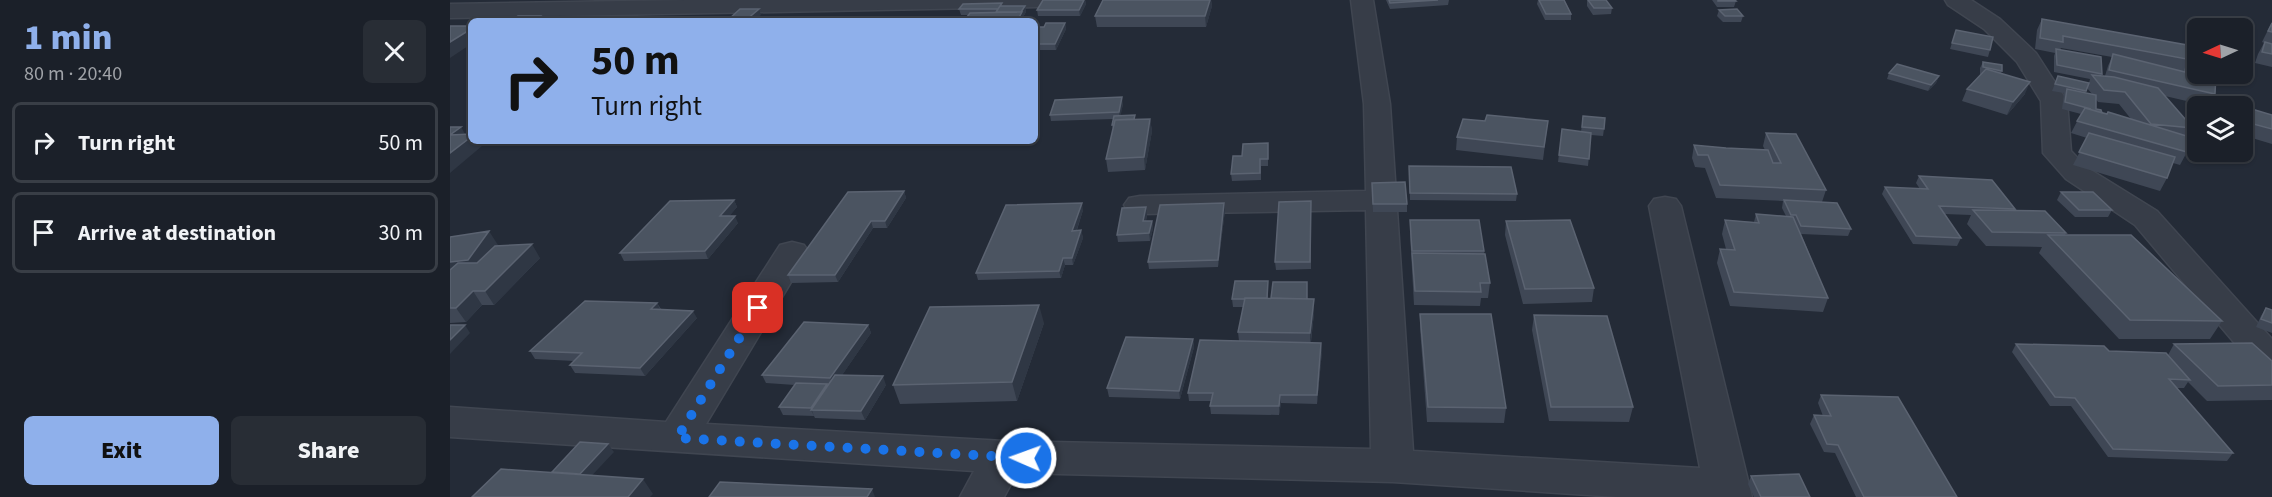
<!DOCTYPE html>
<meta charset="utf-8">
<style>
:root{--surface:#1b2029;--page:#282d35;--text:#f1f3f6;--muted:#a0a3a8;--line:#393e46;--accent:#8fb0eb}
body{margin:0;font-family:"Source Sans 3",sans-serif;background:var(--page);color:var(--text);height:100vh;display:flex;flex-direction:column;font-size:22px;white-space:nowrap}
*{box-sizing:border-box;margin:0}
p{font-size:20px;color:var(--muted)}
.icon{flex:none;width:33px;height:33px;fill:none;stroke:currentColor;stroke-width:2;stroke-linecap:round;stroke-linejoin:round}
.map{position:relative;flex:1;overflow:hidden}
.drawer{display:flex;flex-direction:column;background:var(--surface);width:450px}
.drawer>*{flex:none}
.top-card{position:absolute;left:18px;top:18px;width:570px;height:126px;border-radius:9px;box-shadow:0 2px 4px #0004,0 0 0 2px var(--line);background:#8fb0eb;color:#111;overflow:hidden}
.needle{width:39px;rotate:266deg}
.fabs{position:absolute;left:1737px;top:18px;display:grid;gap:12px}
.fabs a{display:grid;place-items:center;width:66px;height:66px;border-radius:9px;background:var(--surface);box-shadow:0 2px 4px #0004,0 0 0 2px var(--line);font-size:30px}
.pin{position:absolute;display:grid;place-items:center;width:51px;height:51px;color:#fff;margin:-26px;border-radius:12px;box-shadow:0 3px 9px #0006}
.me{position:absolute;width:66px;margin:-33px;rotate:272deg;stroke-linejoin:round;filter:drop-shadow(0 0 4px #0008)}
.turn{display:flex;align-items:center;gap:21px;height:126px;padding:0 24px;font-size:27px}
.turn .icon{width:78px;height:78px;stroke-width:2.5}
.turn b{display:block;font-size:42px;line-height:51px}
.round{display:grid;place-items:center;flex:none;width:63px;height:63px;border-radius:9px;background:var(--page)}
.overview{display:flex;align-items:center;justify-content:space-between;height:102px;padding:0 24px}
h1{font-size:36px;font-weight:800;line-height:45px;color:var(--accent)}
.button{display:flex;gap:12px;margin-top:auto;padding:12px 24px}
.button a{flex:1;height:69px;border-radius:9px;background:var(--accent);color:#111;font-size:24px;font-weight:800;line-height:69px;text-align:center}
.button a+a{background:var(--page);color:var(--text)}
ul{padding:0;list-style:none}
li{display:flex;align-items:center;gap:18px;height:81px;margin:0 12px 9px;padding:0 12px;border:3px solid var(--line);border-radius:9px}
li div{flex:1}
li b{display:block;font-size:22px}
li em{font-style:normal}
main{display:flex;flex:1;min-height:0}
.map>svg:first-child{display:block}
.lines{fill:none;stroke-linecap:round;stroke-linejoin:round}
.minor-casing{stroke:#404651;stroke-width:3}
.minor{fill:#373d48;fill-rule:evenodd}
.wall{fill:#3f4755;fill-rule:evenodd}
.shaded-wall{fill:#2f3744}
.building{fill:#4b5461;stroke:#5b6371;stroke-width:1.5}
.route{stroke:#1a73e8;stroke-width:10;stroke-dasharray:0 18}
</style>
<main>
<section class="drawer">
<div class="overview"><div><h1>1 min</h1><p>80 m · 20:40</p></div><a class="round"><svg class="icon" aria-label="close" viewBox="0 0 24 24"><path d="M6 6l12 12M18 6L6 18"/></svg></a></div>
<ul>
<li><svg class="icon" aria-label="right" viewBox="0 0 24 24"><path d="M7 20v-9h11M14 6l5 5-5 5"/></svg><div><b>Turn right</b></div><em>50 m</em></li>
<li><svg class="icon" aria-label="arrive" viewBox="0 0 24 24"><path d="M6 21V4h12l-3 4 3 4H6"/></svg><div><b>Arrive at destination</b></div><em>30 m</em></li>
</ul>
<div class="button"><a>Exit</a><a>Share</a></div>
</section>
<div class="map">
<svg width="1822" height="497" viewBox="0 0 1822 497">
<rect width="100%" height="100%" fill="#242b37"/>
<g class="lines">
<g class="minor-casing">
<path id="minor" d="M234 0H598L595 5 587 7 0 18V4Z
M901 0H923L940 104 963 451 1250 468 1199 206 1204 199 1215 197 1226 199 1231 206 1302 497H1168L943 482 567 473 554 497H510L524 471 0 437V407L216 422 330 245 342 242 354 245 359 252 256 424 554 441 921 449 916 210 690 214 679 212 674 205 679 198 690 196 916 191 914 104Z
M1495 0H1521L1550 19 1586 53 1617 101 1621 151 1636 167 1707 211 1822 339V376L1809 372 1685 225 1616 179 1593 153 1591 101 1567 62 1534 29 1498 5Z"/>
</g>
<use href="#minor" class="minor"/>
</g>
<path class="wall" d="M593 0H635L636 4 630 16H588L587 10Z
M653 0H761L762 6 756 27H647L645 16Z
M936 0H999L998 5 940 9Z
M1088 0H1114L1121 14V20H1095L1087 4Z
M1137 0 1162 8 1161 14 1143 15 1137 6Z
M1262 0H1285L1286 1 1284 7H1267Z
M552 6H575L576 12 573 17 574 21H514L518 15H511L509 9Z
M1269 10 1293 16 1291 22H1273L1267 16Z
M1592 19 1748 47 1765 94 1758 106 1715 96 1743 128 1739 136 1737 152 1730 165 1723 163 1717 178 1710 191 1623 165 1637 138 1621 133 1631 114 1612 109 1614 93 1602 91 1608 76 1639 83 1640 79 1604 72V56L1605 53 1585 49 1587 30ZM1611 48 1662 57 1658 66 1655 76H1651L1652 74 1610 50ZM1637 88 1642 94 1635 93ZM1646 99 1648 102 1669 104 1681 119 1652 113 1646 109Z
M1822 22V67L1805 63 1808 54 1814 43 1812 42Z
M615 23 616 29 606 50H585V27H594Z
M1506 30 1540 50 1538 57 1500 49Z
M1533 62 1552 71 1551 73 1575 94 1557 115 1512 101 1517 89 1531 74H1530V68Z
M1439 73 1489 76 1486 83 1478 91 1437 79Z
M673 104 670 116 685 119H700L702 131 695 170 658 172 656 159 663 129 662 125 663 119 601 121 600 115Z
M1792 106 1822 115V144L1792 135Z
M1133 116 1154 129 1153 136 1141 135 1138 166 1108 162 1112 129 1131 132Z
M1035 121H1098L1093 160 1006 150 1007 137Z
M1316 133 1376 190 1372 202 1401 229 1398 236 1351 234 1378 298 1373 312 1280 306 1267 263 1270 249H1276L1272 234 1275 220 1304 222 1306 214 1336 216 1332 208 1333 201 1266 198 1255 168 1245 167 1242 158 1244 145 1276 148 1315 150 1313 146Z
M818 143V166H811V180L782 181 781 174 792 156Z
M959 166 1067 194 1066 201 960 200Z
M1469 176 1565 209V211L1616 233 1615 235 1772 321 1760 339H1669L1589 253 1592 247 1536 246 1517 224 1521 215 1494 214 1511 238 1507 246 1463 244 1432 194 1435 187 1470 189 1466 183Z
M922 183 957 204V212H923Z
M454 191 456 198 437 228H423L388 282 341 283 338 275Z
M1611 192 1662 210 1658 217H1625L1607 200Z
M284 200 287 207 279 216 288 223 258 259 174 261 170 253Z
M861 201V269L826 270 825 262Z
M633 210 627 230H631L633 238 623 265H615L611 278 528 280 526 273Z
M775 210 768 267 699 269 698 262Z
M697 215 696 221H702L703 228 700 241 668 242 667 235Z
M960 220 1034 251 1040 283 1038 298H1031L1030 306 964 305 960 234Z
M1056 221 1144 288 1142 302 1073 304 1055 235Z
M0 237 48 245 90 258 44 305H32L16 322 0 323Z
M818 281V298H821L857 282V299L864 313 861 342 872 351 867 404 831 403 829 415 761 414 760 406 761 401H739L738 393 789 341 788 332 793 307H783L782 299Z
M207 303 211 309 247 318 195 376 125 373 120 365 124 361 85 359 80 351Z
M1816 308 1822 310V333L1806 327 1811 316Z
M970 314 1056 408 1054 423 977 422 970 328Z
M1084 315 1183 407 1179 422 1099 421 1082 330Z
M594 323 567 401 450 404 443 385Z
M418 325 421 333 392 375 436 385 415 420 365 418 364 416 333 415 329 407 345 385 316 383 312 375Z
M743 339 744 347 730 399 659 397 657 388Z
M1566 344 1659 351 1718 355 1724 344 1822 361V400L1757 401 1738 382 1734 388H1727L1783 453 1777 461 1658 457 1621 406H1600L1562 352Z
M1371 395 1507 497H1406L1385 453 1374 452 1360 424 1364 415 1373 416 1368 403Z
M1301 476 1360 497H1304L1298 484Z"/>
<path class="shaded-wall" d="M634 0H635L636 4 630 16 629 10Z
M760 0H761L762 6 756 27 755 16Z
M575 6 576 12 573 17 574 21H567Z
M309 9 311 15 304 21H296V20Z
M90 16 93 21H82Z
M615 23 616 29 606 50 605 44Z
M21 29V44L0 58V42Z
M1489 76 1486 83 1478 91 1481 85Z
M1580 82 1575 94 1557 115 1563 102Z
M672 97 673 104 670 119 669 112Z
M700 119 702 131 695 170 694 157Z
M11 127 18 139 21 137V141H29L32 146 0 173V135Z
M454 191 456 198 437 228 435 221Z
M284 200 287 207 273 224 270 216Z
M632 203 633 210 624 238 622 231Z
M774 203 775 210 768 267V260Z
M696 207 697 215 694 228 693 221Z
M285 216 288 223 258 259 255 251Z
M421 221 423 228 388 282 385 275Z
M702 221 703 228 700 241 699 233Z
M631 230 633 238 623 265 622 258Z
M39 231 48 245 27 274 0 277V262Z
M82 244 90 258 44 305 35 291Z
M613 258 615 265 611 278 609 271Z
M23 291 32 305 16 322 6 308Z
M864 299V313L860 347V333Z
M207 303 211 311 201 309Z
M589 305 594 323 567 401 562 382Z
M243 311 247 318 195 376 190 368Z
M15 325 20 333 0 354V340Z
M418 325 421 333 384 387 380 378Z
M743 339 744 347 730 399 729 391Z
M871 343 872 351 867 404V395Z
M433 376 436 385 415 420 411 411Z
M377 384 380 392 361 410 364 416 361 408Z
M830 395 831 403 829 415V406Z
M158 444 164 452 133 485 128 477Z
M193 479 203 494 200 497H178Z
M422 489 425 497H417Z"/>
<path class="building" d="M593 0H634L629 10H587Z
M653 0H760L755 16H645Z
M939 0H988L940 3Z
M1089 0H1114L1121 14H1096Z
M1138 0H1156L1162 8H1144Z
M1268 0H1285L1286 1H1268Z
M552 3 548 9H509L513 4Z
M550 6H575L571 12H546Z
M290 9H309L296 20H278Z
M1287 9 1293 16H1275L1269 10Z
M572 12 567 21H514L520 13Z
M68 16H90L82 21H60Z
M477 17 474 21H424L426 18Z
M1592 19 1748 47V74H1766L1765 94 1659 70 1663 54 1735 72 1737 59 1613 36V42L1590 38Z
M281 20 280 21H254Z
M596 23H615L605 44H585V27H594Z
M1822 23V32L1818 31Z
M0 26H21V29L0 42Z
M1506 30 1543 37 1540 50 1502 43Z
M1815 42 1822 44V54L1812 52Z
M1606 49 1651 57 1652 74 1607 65Z
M1533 62 1552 65V71L1533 67Z
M1447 64 1489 76 1481 85 1439 73Z
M1536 69 1580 82 1563 102 1517 89Z
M1642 75 1664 77 1708 88 1743 128 1701 124 1675 92 1654 90Z
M1608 76 1639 83 1636 91 1605 84Z
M1617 89 1646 95V109L1651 110 1652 113 1635 108 1641 109 1615 102Z
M672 97 669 112 600 115 605 100Z
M1785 104 1822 115V129L1792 121V106H1784Z
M1635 108 1657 114 1658 112 1743 138 1737 152 1627 121Z
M685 115 684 119 665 120 664 125H662L664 116Z
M1037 115 1098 121 1094 147 1007 137 1013 119 1035 121Z
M1133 116 1155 118 1154 129 1132 127Z
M700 119 694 157 656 159 665 120Z
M0 127H11L0 135 21 134V137L0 153Z
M1112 129 1141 133 1139 159 1109 155Z
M1316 133 1346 134 1376 190 1270 185 1258 155H1248L1244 145 1276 148 1318 150 1323 163H1331Z
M1639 133 1725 157 1717 178 1629 152Z
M818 143V159H810V173L781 174 783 156H792L793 144Z
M959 166 1061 167 1067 194 960 193Z
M1469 176 1542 180 1565 209 1489 206 1511 238 1466 236 1435 187 1478 189Z
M955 182 957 204H923L922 183Z
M454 191 435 221H421L385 275H338L398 192Z
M1611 192H1643L1662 210H1629Z
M284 200 270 216H285L255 251 170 253 220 201Z
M1334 200 1387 203 1401 229 1351 226 1346 215H1341Z
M861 201 860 262H825L829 202Z
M632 203 622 231 631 230 622 258H613L609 271 526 273 556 205Z
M774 203 768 260 698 262 710 205Z
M696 207 693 221H702L699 233 667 235 672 208Z
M1523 210 1595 211 1616 233 1542 232Z
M1306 214 1343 217 1378 298 1284 292 1270 249 1285 250 1275 220 1309 223Z
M960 220H1029L1034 251H962Z
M1120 220 1144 288 1075 289 1056 221Z
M39 231 18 260 0 262V237Z
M1598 235H1681L1772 321 1680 320Z
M82 244 35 291H23L6 308H0V270L8 263H27L45 246Z
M962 253 1035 254 1040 283H1030L1031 292 965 291Z
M785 281H818L817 298H795L794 299H782Z
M823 282H857V299L821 298Z
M795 298 864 299 860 333 788 332Z
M135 301 207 303 201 309 243 311 190 368 120 365 132 353 80 351Z
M589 305 562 382 443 385 480 307Z
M1816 308 1822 310V323L1811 319Z
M970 314H1041L1056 408 978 407Z
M1084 315 1157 316 1183 407H1101Z
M354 322 418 325 380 378 312 375Z
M0 325H15L0 340Z
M676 337 743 339 729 391 657 388Z
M750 340 871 343 867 395H830L829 406H760L763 393H738Z
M1802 343 1822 361V385L1768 386 1724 344Z
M1566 344 1654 346 1659 351 1716 353 1740 380 1719 379 1783 453 1663 449 1625 398 1605 397Z
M385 375 433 376 411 411 361 410Z
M346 383 377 384 361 408 329 407Z
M1371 395 1448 397 1507 497H1414L1388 445 1377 444 1364 415 1381 416Z
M130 442 158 444 130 474 102 472Z
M51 469 193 479 178 497H22Z
M1349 474 1360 497H1311L1301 476Z
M270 482 422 489 417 497H259Z"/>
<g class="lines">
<path class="route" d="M308 308 227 438 576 458"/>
</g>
</svg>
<div class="fabs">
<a><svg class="needle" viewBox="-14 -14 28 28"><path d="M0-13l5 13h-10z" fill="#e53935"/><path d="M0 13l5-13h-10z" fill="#a0a3a8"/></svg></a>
<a><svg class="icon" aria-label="layers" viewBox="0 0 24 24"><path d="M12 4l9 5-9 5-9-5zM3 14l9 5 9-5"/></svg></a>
</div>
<div class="pin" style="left:308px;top:308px;background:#d93025"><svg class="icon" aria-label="arrive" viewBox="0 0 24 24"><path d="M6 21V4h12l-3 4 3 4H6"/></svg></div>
<svg class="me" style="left:576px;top:458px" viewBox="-20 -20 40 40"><circle r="17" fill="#1a73e8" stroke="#fff" stroke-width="3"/><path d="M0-11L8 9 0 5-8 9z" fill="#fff"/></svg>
<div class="top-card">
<div class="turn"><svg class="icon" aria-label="right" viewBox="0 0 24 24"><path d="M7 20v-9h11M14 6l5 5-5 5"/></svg><div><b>50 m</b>Turn right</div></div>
</div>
</div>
</main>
